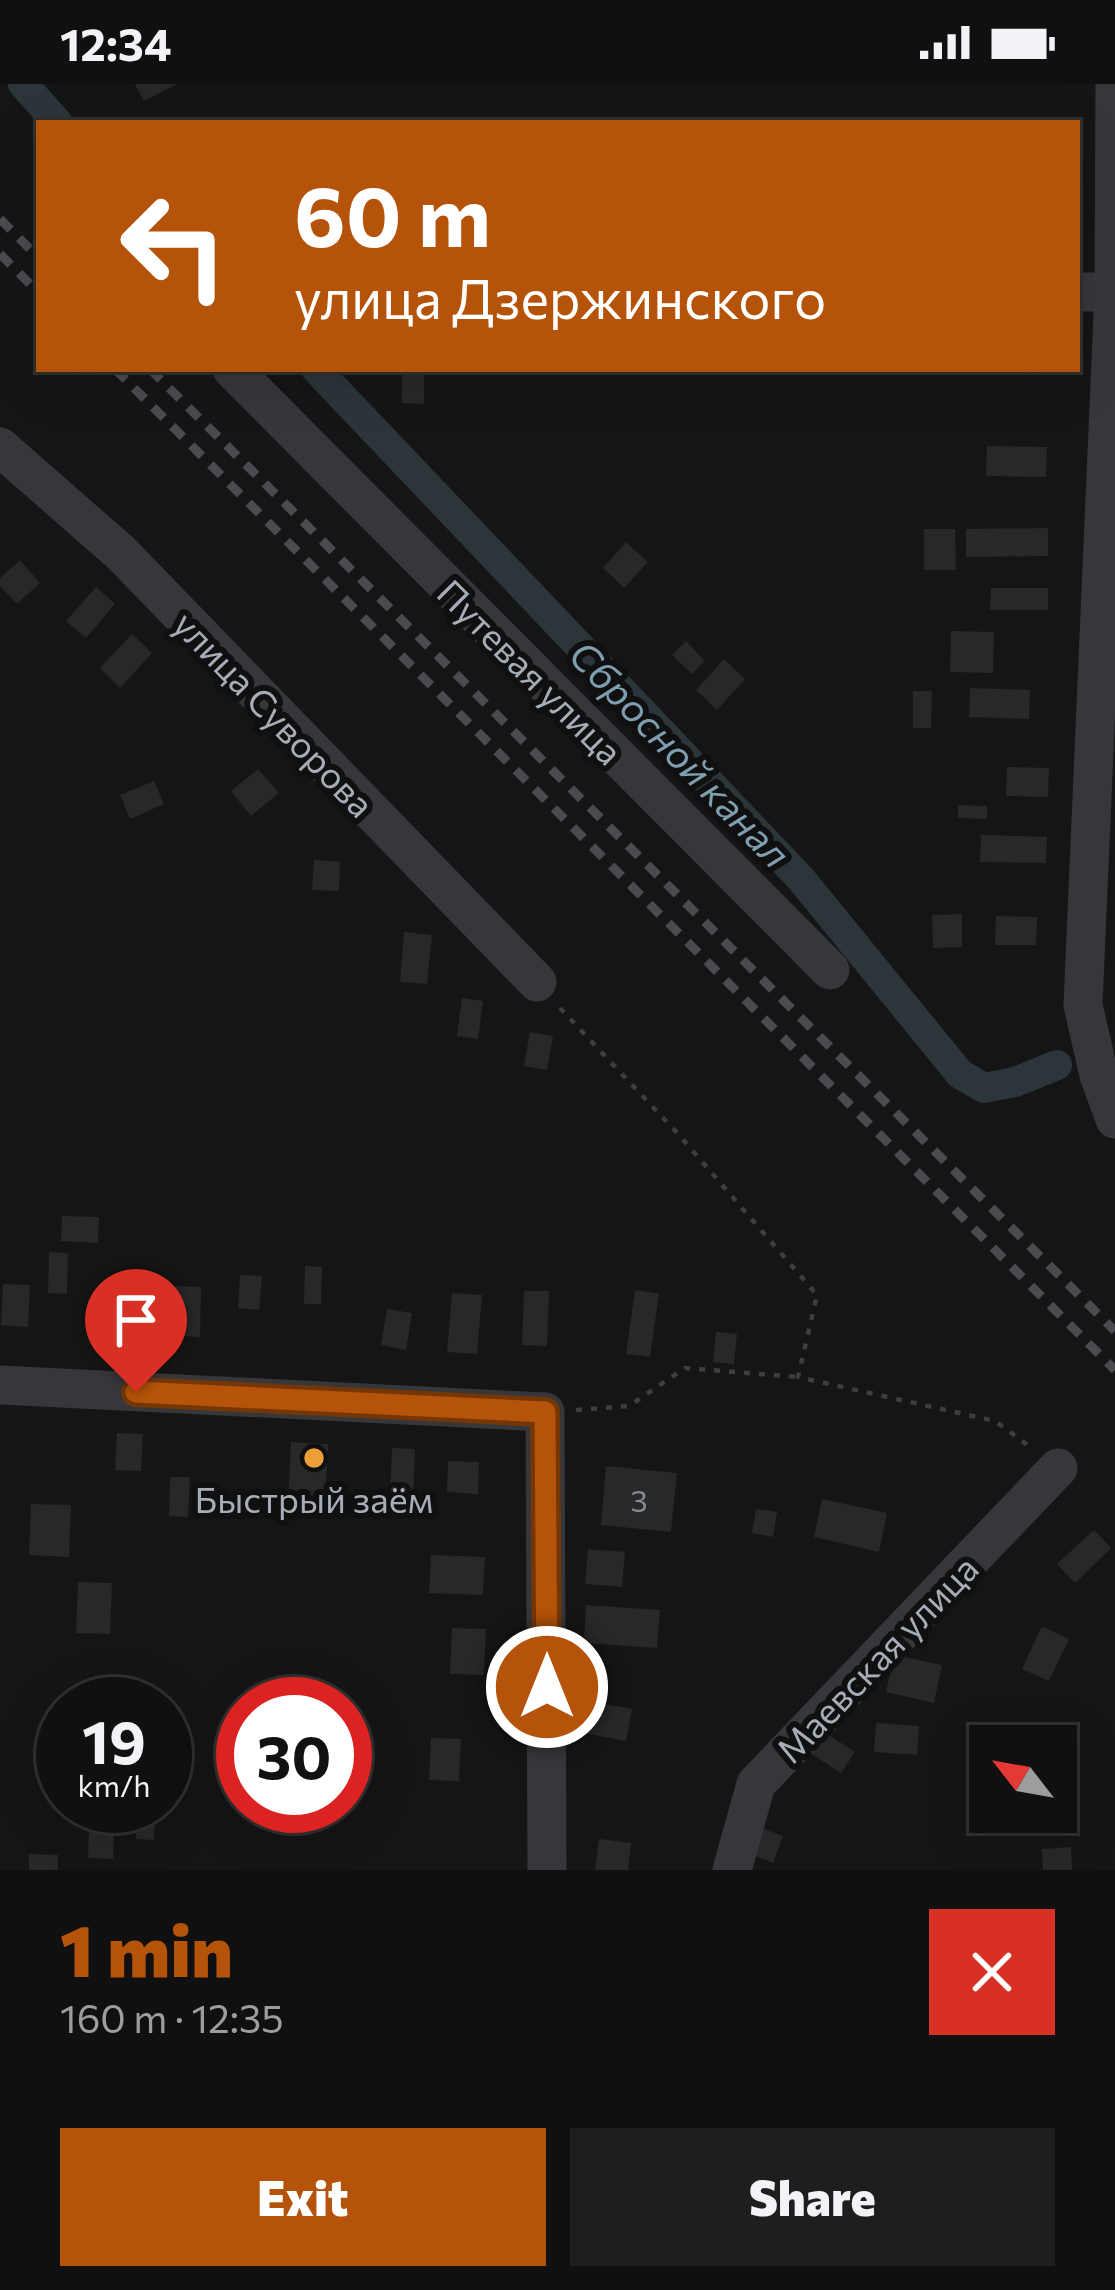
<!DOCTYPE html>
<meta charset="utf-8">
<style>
:root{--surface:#101010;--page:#1e1e1e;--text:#f1f3f6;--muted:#9c9d9f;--line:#303030;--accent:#b45309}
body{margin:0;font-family:Commissioner,sans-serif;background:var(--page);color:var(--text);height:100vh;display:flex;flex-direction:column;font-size:45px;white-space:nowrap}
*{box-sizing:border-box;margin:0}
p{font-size:39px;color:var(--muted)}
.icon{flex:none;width:66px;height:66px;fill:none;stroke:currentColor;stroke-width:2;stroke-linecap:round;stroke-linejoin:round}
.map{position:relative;height:1786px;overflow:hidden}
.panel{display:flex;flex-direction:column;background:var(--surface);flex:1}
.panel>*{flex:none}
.hud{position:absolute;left:36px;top:36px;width:1044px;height:252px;border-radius:0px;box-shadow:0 12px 48px #0002,0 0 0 3px var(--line);background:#b45309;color:#fff;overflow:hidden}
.needle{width:78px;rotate:301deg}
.buttons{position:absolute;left:969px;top:1641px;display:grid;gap:24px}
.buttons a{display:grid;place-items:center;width:108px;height:108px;border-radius:0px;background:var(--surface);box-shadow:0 12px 48px #0002,0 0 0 3px var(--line);font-size:60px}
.speed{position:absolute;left:36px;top:1593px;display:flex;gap:24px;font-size:60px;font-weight:700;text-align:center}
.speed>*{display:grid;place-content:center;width:156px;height:156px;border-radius:50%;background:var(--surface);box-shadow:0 12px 48px #0002,0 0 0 3px var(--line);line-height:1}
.speed small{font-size:30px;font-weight:400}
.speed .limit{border:18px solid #d22;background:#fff;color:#111}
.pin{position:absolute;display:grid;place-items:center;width:102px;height:102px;color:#fff;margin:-123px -51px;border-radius:50% 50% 50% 0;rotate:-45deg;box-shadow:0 0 12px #0007}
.pin .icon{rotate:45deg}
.me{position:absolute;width:132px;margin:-66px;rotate:0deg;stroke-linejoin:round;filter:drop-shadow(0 0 9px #0008)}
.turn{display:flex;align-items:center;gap:42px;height:252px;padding:0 60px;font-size:54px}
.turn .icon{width:156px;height:156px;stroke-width:2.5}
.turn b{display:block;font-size:84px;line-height:102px}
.round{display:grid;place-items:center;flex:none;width:126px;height:126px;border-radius:0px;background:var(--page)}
.headline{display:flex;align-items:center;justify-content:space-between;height:204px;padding:0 60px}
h1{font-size:72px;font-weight:800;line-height:90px;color:var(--accent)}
.primary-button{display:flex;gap:24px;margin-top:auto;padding:24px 60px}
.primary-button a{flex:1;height:138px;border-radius:0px;background:var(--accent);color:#fff;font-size:48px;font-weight:800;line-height:138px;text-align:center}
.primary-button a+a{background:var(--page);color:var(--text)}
.status{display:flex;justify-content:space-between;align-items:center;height:84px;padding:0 60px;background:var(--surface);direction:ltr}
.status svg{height:33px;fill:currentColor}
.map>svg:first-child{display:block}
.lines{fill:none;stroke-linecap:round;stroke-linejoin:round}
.canal{stroke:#2b353a;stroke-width:30}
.building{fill:#28282a}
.path{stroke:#3c3e42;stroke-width:4.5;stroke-dasharray:6 9;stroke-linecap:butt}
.minor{stroke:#36373b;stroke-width:39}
.rail{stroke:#494b50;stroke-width:9;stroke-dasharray:15 12;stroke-linecap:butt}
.route-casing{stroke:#753606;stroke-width:30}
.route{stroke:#b45309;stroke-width:21}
.poi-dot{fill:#ec9f37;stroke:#101011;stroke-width:4.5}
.labels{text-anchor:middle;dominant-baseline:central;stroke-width:12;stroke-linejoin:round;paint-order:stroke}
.number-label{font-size:30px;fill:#868b92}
.street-label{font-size:36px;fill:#a7adb6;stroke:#101011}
.poi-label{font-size:36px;fill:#a7adb6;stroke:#101011}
.water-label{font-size:39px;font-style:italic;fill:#7f9eb0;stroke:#101011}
</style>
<div class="status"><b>12:34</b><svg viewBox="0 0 49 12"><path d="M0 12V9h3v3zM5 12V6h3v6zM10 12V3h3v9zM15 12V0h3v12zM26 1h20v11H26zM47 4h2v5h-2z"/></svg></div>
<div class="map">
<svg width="1115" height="1786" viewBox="0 0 1115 1786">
<rect width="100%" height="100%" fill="#151516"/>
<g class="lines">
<path class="canal" d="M23 0 58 39
M316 285 801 795 960 990 984 1004 1015 998 1057 981"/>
</g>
<path class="building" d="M135 0H177L144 17Z
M402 285H424V320L402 319Z
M987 362 1047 363 1046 393 986 392Z
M1048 444V472L966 473V445Z
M924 445H955L956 486H924Z
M626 458 648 478 624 504 603 484Z
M20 476 40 499 17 520 0 502V494Z
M96 503 115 520 86 554 66 537Z
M991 504H1048V526H990Z
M951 547 994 548 993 589 950 588Z
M132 550 152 569 120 604 100 584Z
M686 557 705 577 692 590 672 571Z
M724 575 745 595 717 626 696 606Z
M970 604 1030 606 1029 635 969 633Z
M913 607H932L931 644H913Z
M1007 683 1049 684 1048 713 1006 712Z
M258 685 279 709 251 732 231 707Z
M154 697 164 720 130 735 120 711Z
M958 721 987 722V735L958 734Z
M981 751 1047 753 1046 779 980 778Z
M314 776 340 778 339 807 312 806Z
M962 830V863L933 864 932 831Z
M996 832 1037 833 1036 861H995Z
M404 848 432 851 427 900 400 898Z
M462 914 483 917 478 955 457 952Z
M530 948 553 952 547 986 524 982Z
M62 1132 99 1133 98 1159 61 1157Z
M49 1168 68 1169 67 1210 48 1209Z
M305 1182 322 1183 321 1220H304Z
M240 1191 262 1192 259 1226 238 1224Z
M3 1200 30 1201 28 1243 1 1241Z
M168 1202 201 1203 200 1253 166 1251Z
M635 1206 659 1210 650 1273 626 1270Z
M524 1207H549L547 1262 522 1261Z
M452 1209 482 1211 477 1270 447 1268Z
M109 1215 135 1216 134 1250 107 1249Z
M387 1225 412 1229 406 1266 381 1261Z
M716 1248 737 1250 734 1280 713 1278Z
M117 1349 143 1350 141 1387 115 1386Z
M291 1358 328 1360 325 1420 288 1419Z
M392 1364 415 1365 413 1416 390 1415Z
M448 1377 479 1378 478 1410 447 1408Z
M606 1382 677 1389 671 1448 601 1441Z
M170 1393H190L188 1433 169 1432Z
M822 1415 887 1429 879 1468 814 1453Z
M31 1420 71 1421 69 1473 29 1471Z
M756 1425 777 1428 773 1453 752 1449Z
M1094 1446 1111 1464 1075 1499 1057 1480Z
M588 1465 625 1468 622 1503 585 1500Z
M431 1471 485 1473 483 1511 429 1509Z
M78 1498 112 1499 110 1550 76 1549Z
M586 1521 660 1526 657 1564 584 1559Z
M1042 1542 1069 1555 1049 1597 1022 1585Z
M452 1544 486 1545 484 1591 450 1590Z
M894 1571 942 1581 934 1619 886 1608Z
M579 1615 632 1625 626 1657 573 1647Z
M876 1639 919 1642 917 1671 874 1668Z
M824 1648 855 1668 841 1689 810 1669Z
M431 1654 461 1655 459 1697 429 1696Z
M137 1722H156L154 1756 136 1755Z
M759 1743 783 1752 773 1779 748 1769Z
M89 1744 114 1745 113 1775 88 1774Z
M599 1755 631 1759 628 1786H595Z
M1071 1763 1072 1786H1043L1042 1765Z
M29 1770 58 1771V1786H29Z"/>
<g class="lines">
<path class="path" d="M560 924 679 1051 817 1211 798 1293 995 1337 1029 1362
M576 1326 629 1322 685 1284 798 1293"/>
<path class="minor" d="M1115 0 1114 208 1083 921 1099 991 1115 1035
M1077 208H1114
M232 285 830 886
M0 363 121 469 537 898
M0 1301 545 1328 547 1786
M732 1786 756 1700 1058 1384"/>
<path class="rail" d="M0 135 39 174
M0 170 39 209
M115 285 1115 1286
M150 285 1115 1247"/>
</g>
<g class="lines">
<g class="route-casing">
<path id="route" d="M136 1308 545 1328 547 1603"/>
</g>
<use href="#route" class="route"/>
</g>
<circle class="poi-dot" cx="314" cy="1374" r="12"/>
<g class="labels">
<g class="number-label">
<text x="639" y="1415">3</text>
</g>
<g class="street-label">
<text transform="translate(531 587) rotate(45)">Путевая улица</text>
<text transform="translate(275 629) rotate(46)">улица Суворова</text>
<text transform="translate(876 1574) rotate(-46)">Маевская улица</text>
</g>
<g class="poi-label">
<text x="314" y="1414">Быстрый заём</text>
</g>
<g class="water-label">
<text transform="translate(681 669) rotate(46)">Сбросной канал</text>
</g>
</g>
</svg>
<div class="buttons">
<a><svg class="needle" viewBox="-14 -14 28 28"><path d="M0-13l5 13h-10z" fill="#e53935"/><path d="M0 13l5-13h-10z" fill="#9c9d9f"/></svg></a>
</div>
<div class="speed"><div>19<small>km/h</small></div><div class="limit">30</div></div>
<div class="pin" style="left:136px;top:1308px;background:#d93025"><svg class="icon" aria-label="arrive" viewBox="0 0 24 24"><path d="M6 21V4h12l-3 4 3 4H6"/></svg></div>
<svg class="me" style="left:547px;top:1603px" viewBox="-20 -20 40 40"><circle r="17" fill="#b45309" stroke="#fff" stroke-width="3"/><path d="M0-11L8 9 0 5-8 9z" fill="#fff"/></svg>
<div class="hud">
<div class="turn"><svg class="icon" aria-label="left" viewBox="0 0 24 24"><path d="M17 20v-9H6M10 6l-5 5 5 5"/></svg><div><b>60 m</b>улица Дзержинского</div></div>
</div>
</div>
<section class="panel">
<div class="headline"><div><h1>1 min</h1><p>160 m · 12:35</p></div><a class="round" style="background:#d93025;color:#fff"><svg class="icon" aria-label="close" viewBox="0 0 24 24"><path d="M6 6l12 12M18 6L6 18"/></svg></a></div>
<div class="primary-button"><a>Exit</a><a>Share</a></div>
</section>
